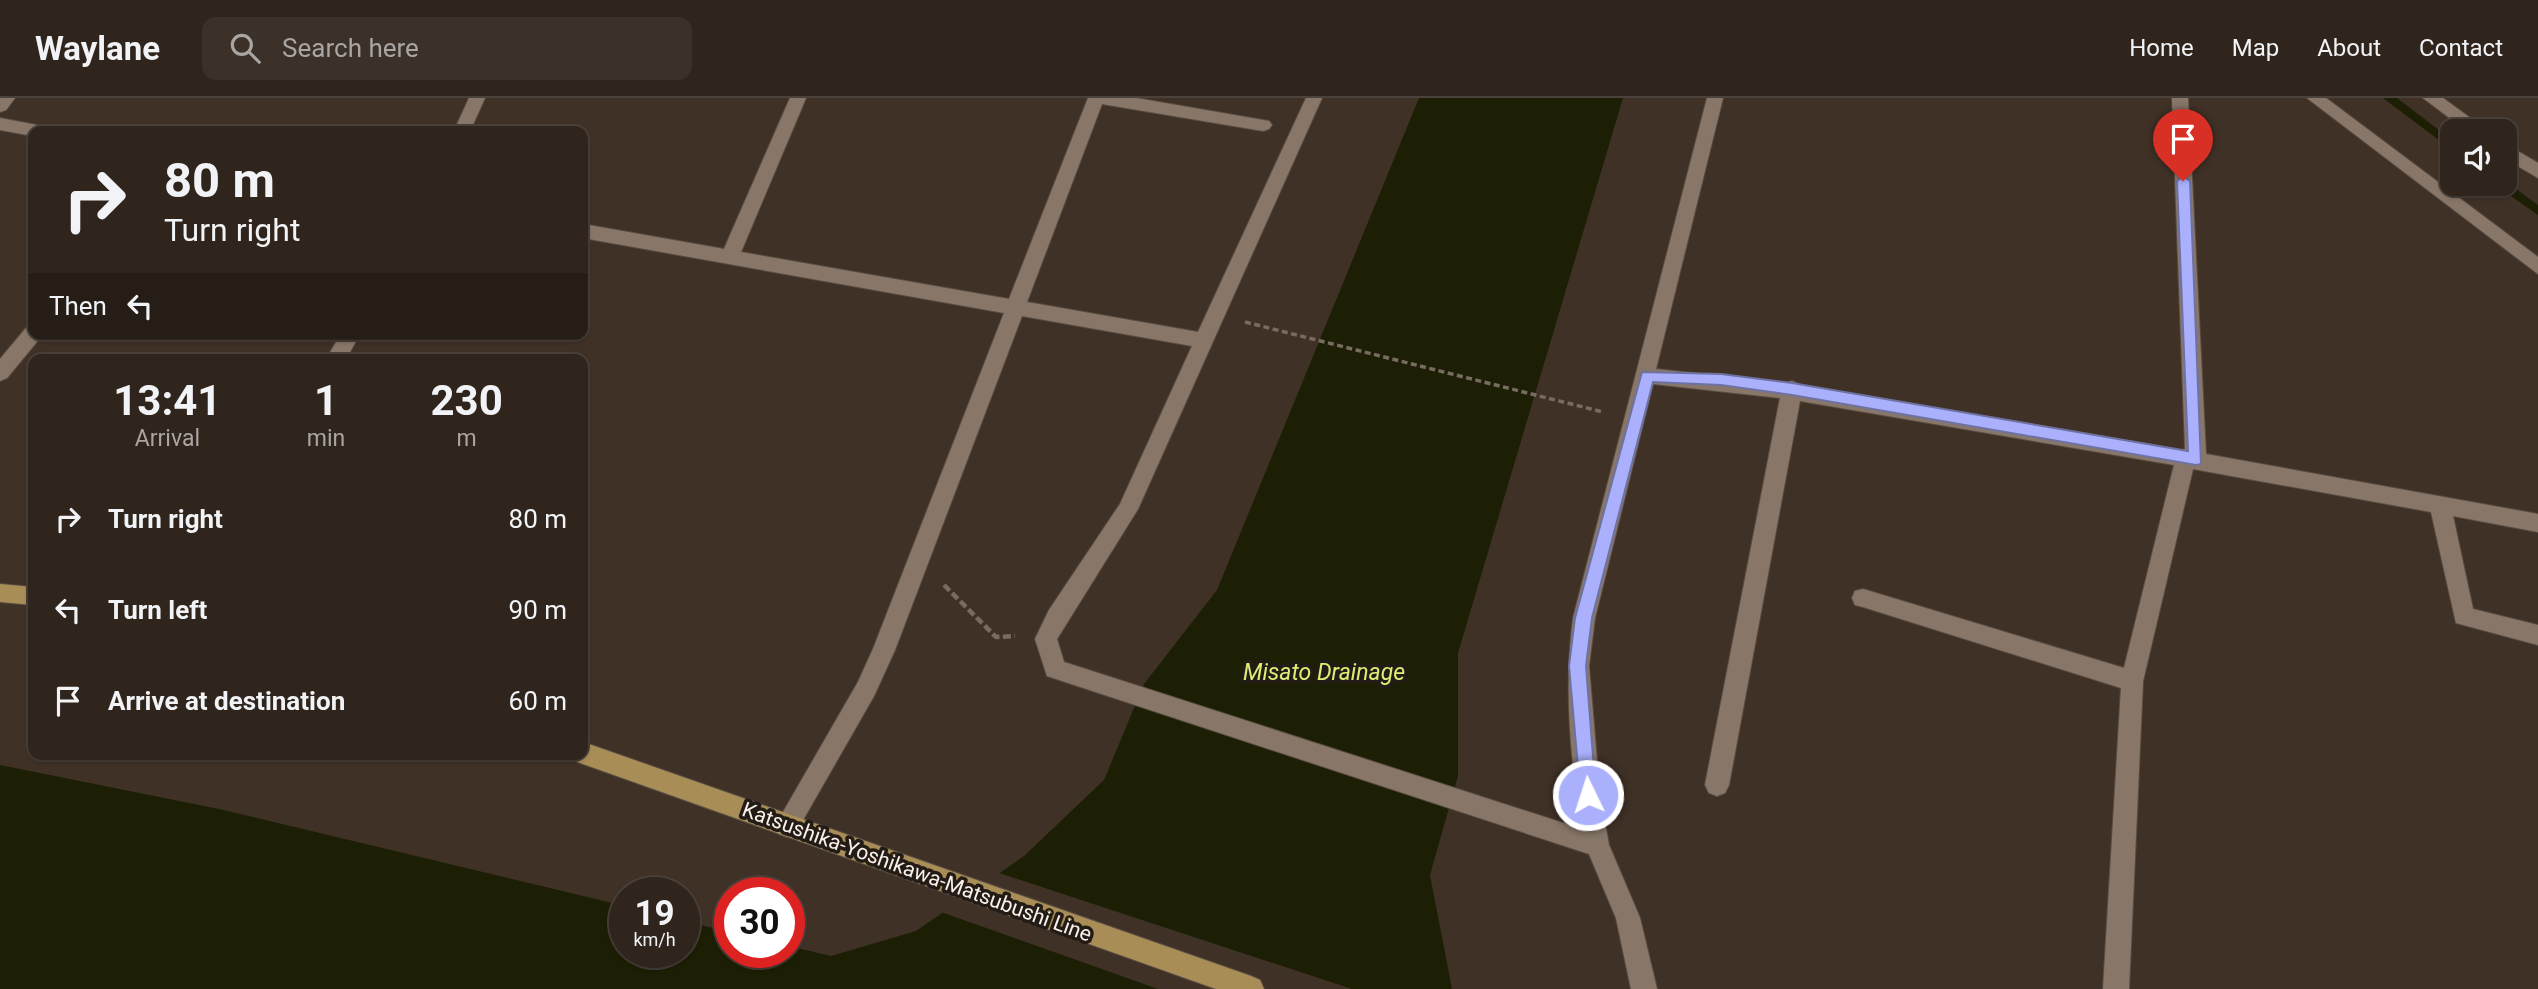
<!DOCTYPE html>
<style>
:root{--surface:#30251c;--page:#3c3129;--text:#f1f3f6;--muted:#a8a5a3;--line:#4b423b}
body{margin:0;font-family:Roboto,sans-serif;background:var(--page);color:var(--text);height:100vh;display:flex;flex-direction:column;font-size:26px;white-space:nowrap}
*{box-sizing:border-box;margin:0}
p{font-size:23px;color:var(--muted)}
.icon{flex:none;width:38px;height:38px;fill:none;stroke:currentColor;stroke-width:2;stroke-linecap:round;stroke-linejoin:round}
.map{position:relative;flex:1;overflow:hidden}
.side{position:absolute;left:28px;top:256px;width:560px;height:406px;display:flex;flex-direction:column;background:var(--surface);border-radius:14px;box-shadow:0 2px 5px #0004,0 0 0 2px var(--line)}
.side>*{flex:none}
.top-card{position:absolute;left:28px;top:28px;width:560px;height:214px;border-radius:14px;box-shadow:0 2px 5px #0004,0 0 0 2px var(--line);background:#30251c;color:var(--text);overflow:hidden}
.controls{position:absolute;left:2440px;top:21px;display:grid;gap:14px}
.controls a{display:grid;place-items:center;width:77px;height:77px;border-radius:14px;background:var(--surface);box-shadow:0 2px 5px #0004,0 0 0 2px var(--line);font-size:35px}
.speed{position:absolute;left:609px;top:779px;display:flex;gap:14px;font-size:35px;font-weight:700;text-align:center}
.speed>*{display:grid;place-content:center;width:91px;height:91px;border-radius:50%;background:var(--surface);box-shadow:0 2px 5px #0004,0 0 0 2px var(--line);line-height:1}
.speed small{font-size:18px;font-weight:400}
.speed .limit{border:10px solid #d22;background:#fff;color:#111}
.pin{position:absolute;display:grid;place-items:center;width:60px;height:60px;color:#fff;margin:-72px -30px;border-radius:50% 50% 50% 0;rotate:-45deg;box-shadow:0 0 7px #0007}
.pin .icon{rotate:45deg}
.me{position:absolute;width:77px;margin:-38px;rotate:356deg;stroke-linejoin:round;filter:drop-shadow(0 0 5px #0008)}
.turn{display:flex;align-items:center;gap:24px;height:147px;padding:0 21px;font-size:32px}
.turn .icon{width:91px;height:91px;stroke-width:2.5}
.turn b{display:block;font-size:49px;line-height:60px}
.then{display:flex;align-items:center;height:66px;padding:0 21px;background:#0003;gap:14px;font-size:26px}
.eta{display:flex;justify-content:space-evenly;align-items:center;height:119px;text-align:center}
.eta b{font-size:42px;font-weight:700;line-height:49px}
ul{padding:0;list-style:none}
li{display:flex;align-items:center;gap:21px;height:91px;padding:0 21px}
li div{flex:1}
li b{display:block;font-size:26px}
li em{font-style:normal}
header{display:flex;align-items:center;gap:42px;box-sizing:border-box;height:98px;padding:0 35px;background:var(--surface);border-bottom:2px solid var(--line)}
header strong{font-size:33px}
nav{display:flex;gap:38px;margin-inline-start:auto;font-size:24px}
.search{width:490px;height:63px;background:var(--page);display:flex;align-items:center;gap:18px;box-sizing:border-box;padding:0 24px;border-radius:14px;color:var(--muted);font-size:26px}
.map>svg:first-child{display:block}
.water{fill:#1c1f03}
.pier{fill:#403126}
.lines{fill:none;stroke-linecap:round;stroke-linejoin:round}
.stream{fill:#1c1f03;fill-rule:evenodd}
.minor-casing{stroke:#594d43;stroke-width:2}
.major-casing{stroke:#594d43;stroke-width:2}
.path-far1{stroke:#786b61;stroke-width:3.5;stroke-dasharray:6 3.5;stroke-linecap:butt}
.path{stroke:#786b61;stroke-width:4.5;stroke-dasharray:8 3.5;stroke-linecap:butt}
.minor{fill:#887769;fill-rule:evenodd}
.major{fill:#a88e56;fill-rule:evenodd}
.route{fill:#aab0fb;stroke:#6e72a3;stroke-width:2}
.labels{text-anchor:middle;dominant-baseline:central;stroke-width:7;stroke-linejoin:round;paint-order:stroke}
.street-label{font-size:21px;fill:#faf0e9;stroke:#221b16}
.water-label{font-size:23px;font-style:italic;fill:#deee75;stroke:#221b16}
</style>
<header>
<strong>Waylane</strong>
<div class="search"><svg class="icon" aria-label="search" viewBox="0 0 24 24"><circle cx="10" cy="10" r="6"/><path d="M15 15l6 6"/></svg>Search here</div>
<nav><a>Home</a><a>Map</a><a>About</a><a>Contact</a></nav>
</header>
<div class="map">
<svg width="2538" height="891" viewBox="0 0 2538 891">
<rect width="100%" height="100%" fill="#403126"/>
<path class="water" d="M1419 0H1623L1458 555V678L1430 777 1452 891H0V667L219 711 625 808V854H684V823L730 834V854H789V848L831 858 916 833 1024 758 1104 682 1144 586 1217 492Z"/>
<path class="pier" d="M996 774 1352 891H1158L941 814Z"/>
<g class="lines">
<path class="stream" d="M2383 0H2397L2452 42V52Z
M2504 82 2538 107V117L2498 89 2496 86H2504Z"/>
<g class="minor-casing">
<path id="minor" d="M0 0H15L6 12 0 14Z
M469 0H485L470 33H454Z
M790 0H806L741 154 1009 201 1088 0H1136L1269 23 1272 27 1269 31 1263 33 1102 6 1027 204 1198 234 1306 0H1322L1138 411 1057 541 1064 564 1582 731C1570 662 1564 589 1573 520L1707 0H1723L1656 271 1786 285 1792 283 1800 287 2182 352 2185 351 2172 0H2188L2206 356 2538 416V434L2453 418 2473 511 2538 527V547L2456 525 2431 414 2193 371 2143 583 2129 891H2103L2121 590 1863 509 1855 507 1852 500 1855 493 1863 491 2124 570 2174 367 1800 303 1729 687 1725 695 1717 698 1709 695 1705 687 1780 300 1653 286 1595 520 1589 568 1600 697 1609 747 1640 820 1657 891H1631L1616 820 1589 756 1047 578 1035 541 1049 512 1120 406 1192 248 1022 218 895 552 874 598 795 736 787 739 779 736 775 728 858 584 873 551 1004 215 583 140V126L724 151Z
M2307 0H2326L2538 159V176Z
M2423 0H2443L2488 33H2467Z
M0 20 37 27 46 33H33V38L0 32Z
M2504 45 2538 65V80L2504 60Z
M33 228V236H42L40 240 7 280 0 283V261L26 230Z
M341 236H360L346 261H326Z"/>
</g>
<g class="major-casing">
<path id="major" d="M0 486 33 489V507L0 504Z
M583 644 1251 878 1260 882 1264 891H1216L583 666 575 663 572 656H583Z"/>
</g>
<path class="path-far1" d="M1245 224 1603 314"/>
<path class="path" d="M944 487 996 539 1015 538"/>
<use href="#minor" class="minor"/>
<use href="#major" class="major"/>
</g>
<path class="route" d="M2183 78 2190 83 2201 366 2196 367 1792 297 1721 287 1653 284 1592 520 1586 568 1596 697 1594 703 1588 706 1581 703 1569 568 1575 520 1642 274 1721 276 1792 285 2188 353 2177 83Z"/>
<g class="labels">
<g class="street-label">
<text transform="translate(917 774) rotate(20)">Katsushika-Yoshikawa-Matsubushi Line</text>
</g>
<g class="water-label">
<text x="1324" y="574">Misato Drainage</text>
</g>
</g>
</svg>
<div class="controls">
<a><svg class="icon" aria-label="sound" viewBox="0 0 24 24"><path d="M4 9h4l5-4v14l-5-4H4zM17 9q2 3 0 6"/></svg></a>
</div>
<div class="speed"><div>19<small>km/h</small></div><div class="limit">30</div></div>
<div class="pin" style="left:2183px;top:83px;background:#d93025"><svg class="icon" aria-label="arrive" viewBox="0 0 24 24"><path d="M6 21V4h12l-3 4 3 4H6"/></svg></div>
<svg class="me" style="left:1588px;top:697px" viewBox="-20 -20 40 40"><circle r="17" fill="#aab0fb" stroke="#fff" stroke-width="3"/><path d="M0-11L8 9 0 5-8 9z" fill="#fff"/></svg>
<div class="top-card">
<div class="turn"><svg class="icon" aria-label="right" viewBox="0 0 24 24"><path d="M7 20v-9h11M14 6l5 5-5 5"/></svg><div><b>80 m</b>Turn right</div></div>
<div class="then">Then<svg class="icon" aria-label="left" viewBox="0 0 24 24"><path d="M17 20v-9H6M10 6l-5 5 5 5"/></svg></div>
</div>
<section class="side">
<div class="eta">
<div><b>13:41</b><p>Arrival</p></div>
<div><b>1</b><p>min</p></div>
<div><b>230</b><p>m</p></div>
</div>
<ul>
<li><svg class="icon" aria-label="right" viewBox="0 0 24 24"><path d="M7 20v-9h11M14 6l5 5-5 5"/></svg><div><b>Turn right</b></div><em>80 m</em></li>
<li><svg class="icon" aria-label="left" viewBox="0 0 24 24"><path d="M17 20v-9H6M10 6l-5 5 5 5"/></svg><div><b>Turn left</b></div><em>90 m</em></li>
<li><svg class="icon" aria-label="arrive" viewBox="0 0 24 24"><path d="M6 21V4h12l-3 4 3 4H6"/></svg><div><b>Arrive at destination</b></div><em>60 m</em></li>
</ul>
</section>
</div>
